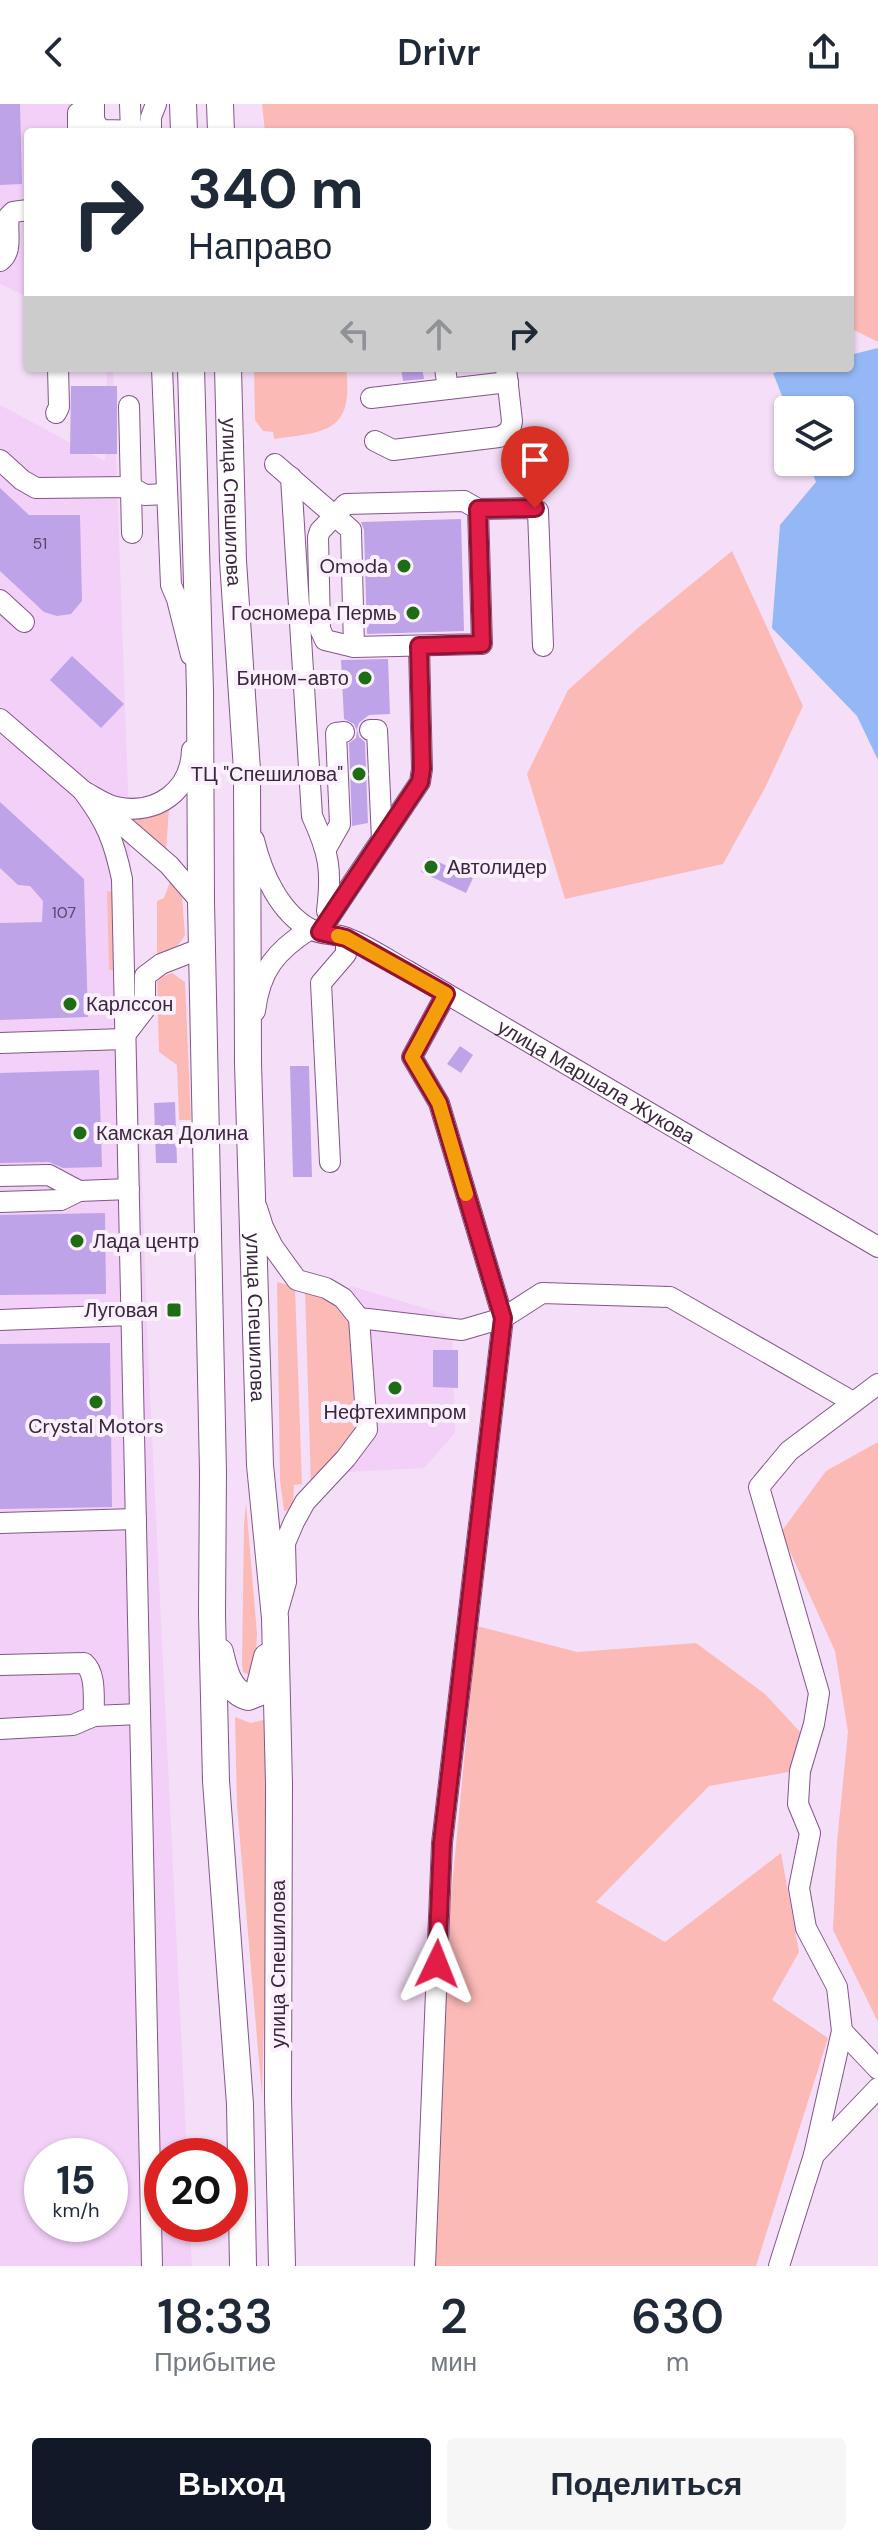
<!DOCTYPE html>
<html lang="ru">
<meta charset="utf-8">
<style>
:root{--surface:#fff;--page:#f6f6f7;--text:#1f2937;--muted:#747a83;--accent:#111827}
body{margin:0;font-family:"DM Sans",sans-serif;background:var(--page);color:var(--text);height:100vh;display:flex;flex-direction:column;font-size:30px;white-space:nowrap}
*{box-sizing:border-box;margin:0}
p{font-size:26px;color:var(--muted)}
.icon{flex:none;width:44px;height:44px;fill:none;stroke:currentColor;stroke-width:2;stroke-linecap:round;stroke-linejoin:round}
.map{position:relative;height:2162px;overflow:hidden}
.details{display:flex;flex-direction:column;background:var(--surface);flex:1}
.details>*{flex:none}
.guide{position:absolute;left:24px;top:24px;width:830px;height:244px;border-radius:8px;box-shadow:0 2px 6px #0004;background:#fff;color:var(--text);overflow:hidden}
.tools{position:absolute;left:774px;top:292px;display:grid;gap:16px}
.tools a{display:grid;place-items:center;width:80px;height:80px;border-radius:8px;background:var(--surface);box-shadow:0 2px 6px #0004;font-size:40px}
.speed{position:absolute;left:24px;top:2034px;display:flex;gap:16px;font-size:40px;font-weight:700;text-align:center}
.speed>*{display:grid;place-content:center;width:104px;height:104px;border-radius:50%;background:var(--surface);box-shadow:0 2px 6px #0004;line-height:1}
.speed small{font-size:20px;font-weight:400}
.speed .limit{border:12px solid #d22;background:#fff;color:#111}
.pin{position:absolute;display:grid;place-items:center;width:68px;height:68px;color:#fff;margin:-82px -34px;border-radius:50% 50% 50% 0;rotate:-45deg;box-shadow:0 0 8px #0007}
.pin .icon{rotate:45deg}
.me{position:absolute;width:88px;margin:-44px;rotate:2deg;stroke-linejoin:round;filter:drop-shadow(0 0 6px #0008)}
.turn{display:flex;align-items:center;gap:28px;height:168px;padding:0 32px;font-size:36px}
.turn .icon{width:104px;height:104px;stroke-width:2.5}
.turn b{display:block;font-size:56px;line-height:68px}
.lanes{display:flex;align-items:center;height:76px;padding:0 32px;background:#0003;justify-content:center;gap:40px;direction:ltr}
.lanes .off{opacity:.35}
.eta{display:flex;justify-content:space-evenly;align-items:center;height:136px;text-align:center}
.eta b{font-size:48px;font-weight:600;line-height:56px}
.cta{display:flex;gap:16px;margin-top:auto;padding:16px 32px}
.cta a{flex:1;height:92px;border-radius:8px;background:var(--accent);color:#fff;font-size:32px;font-weight:600;line-height:92px;text-align:center}
.cta a+a{background:var(--page);color:var(--text)}
header{display:flex;justify-content:space-between;align-items:center;height:104px;padding:0 32px;background:var(--surface);font-size:36px;font-weight:600}
.map>svg:first-child{display:block}
.built{fill:#f3d0f8;fill-rule:evenodd}
.green{fill:#fcbab7}
.water{fill:#94b7f5}
.building{fill:#bea3e9}
.lines{fill:none;stroke-linecap:round;stroke-linejoin:round}
.minor-casing{stroke:#84548b;stroke-width:22}
.major-casing{stroke:#84548b;stroke-width:28}
.minor{stroke:#fff;stroke-width:20}
.major{stroke:#fff;stroke-width:26}
.route-casing{stroke:#92132f;stroke-width:20}
.route{stroke:#e11d48;stroke-width:14}
.slow{stroke:#f59e0b;stroke-width:14}
.poi-dot{fill:#1c6d13;stroke:#fbf0fd;stroke-width:3}
.labels{text-anchor:middle;dominant-baseline:central;stroke-width:8;stroke-linejoin:round;paint-order:stroke}
.number-label{font-size:16px;fill:#5b4569}
.street-label{font-size:20px;fill:#3a263e;stroke:#fbf0fd}
.poi-label{font-size:20px;fill:#3a263e;stroke:#fbf0fd;text-anchor:end}
</style>
<header><svg class="icon" aria-label="back" viewBox="0 0 24 24"><path d="M15 5l-7 7 7 7"/></svg>Drivr<svg class="icon" aria-label="share" viewBox="0 0 24 24"><path d="M12 15V3M7 8l5-5 5 5M5 13v7h14v-7"/></svg></header>
<div class="map">
<svg width="878" height="2162" viewBox="0 0 878 2162">
<rect width="100%" height="100%" fill="#f5dff8"/>
<path class="built" d="M0 0H104L105 28H28V249L25 192 0 180Z
M107 264H113L148 1249 187 2052H162V2120H190L192 2162H0V301L105 357ZM42 2052H110V2120H42Z
M350 1182 452 1212 455 1329 424 1364 349 1368Z"/>
<path class="green" d="M262 0H878V238L850 224V28H265Z
M254 264H346C354 328 327 328 274 335L273 328 263 327 255 316Z
M732 447 803 602 766 682 723 760 565 795 527 670 568 586 639 523Z
M169 704 166 748 122 712Z
M171 775 182 793 185 831C180 841 169 851 157 849V797L164 794Z
M107 787 115 788 117 866H109Z
M172 869 185 878 191 1016H179L177 961 159 948 157 878 161 873Z
M277 1178 295 1183 302 1380 294 1381 293 1402 290 1406 284 1407 280 1376Z
M305 1187 330 1198 341 1206 351 1221 355 1328 311 1382Z
M878 1338V1918L833 1826 837 1738 848 1628 835 1547 781 1428 826 1367Z
M246 1399 257 1530 255 1569 251 1572 243 1568 242 1560 244 1420Z
M477 1522 577 1548 696 1539 765 1590 801 1629 794 1667 709 1682 596 1798 665 1838 781 1749 799 1848 772 1896 828 1934 756 2162H414L433 1911 448 1824Z
M235 1613 251 1619 267 1615 270 1692 262 1993 237 1701Z"/>
<path class="water" d="M878 244V656L857 612 772 524 780 421 816 378 808 358H840V306L788 307 773 269 796 264H850V251Z"/>
<path class="building" d="M0 0H20L22 80 0 81Z
M401 264H422L424 275 403 277Z
M71 282H117V350H70Z
M0 384 29 411H80L82 497 71 510 57 512 44 508 0 467Z
M461 415 464 527 367 530 364 426 361 418Z
M72 552 124 600 101 624 50 576Z
M388 555 390 610 369 611 359 619 357 625 359 633 365 638 368 719 352 722 349 639 356 634 357 627 354 620 344 615 341 556Z
M0 698 84 775 88 913 0 916V819L42 818 43 797 30 782 18 781 0 764Z
M428 753 473 774 466 789 421 768Z
M460 942 473 951 461 969 447 960Z
M290 962H309L312 1073H293Z
M99 966 102 1063 63 1064 49 1058 0 1059V969Z
M175 998 177 1059H156L154 999Z
M105 1109 106 1190 0 1191V1111Z
M110 1239 112 1403 0 1405V1240Z
M433 1246H458V1284L433 1283Z"/>
<g class="lines">
<g class="minor-casing">
<g id="minor">
<path d="M94 0V16L100 26 151 27"/>
<path d="M130 0 131 27"/>
<path d="M78 28V9L86 4H94"/>
<path d="M151 28V13L156 0"/>
<path d="M0 157C14 147 6 127 9 112L13 108 28 106"/>
<path d="M162 264 171 481 177 495 191 551"/>
<path d="M445 264 448 285"/>
<path d="M371 294 508 278"/>
<path d="M129 302 132 429"/>
<path d="M56 309 59 303 58 264"/>
<path d="M375 337 393 346 499 333C508 329 511 326 512 317L506 264"/>
<path d="M0 356 22 376 36 384 131 383 145 391 167 390"/>
<path d="M275 360 351 426 354 543"/>
<path d="M291 373 312 712C329 749 332 766 327 807"/>
<path d="M464 397 478 405 482 540 354 543 325 536 320 525 318 433 320 427 346 400Z"/>
<path d="M478 405 530 404 538 407 543 542"/>
<path d="M0 496 24 518"/>
<path d="M0 615 169 761 201 798"/>
<path d="M370 626H377L382 735"/>
<path d="M83 687C107 719 114 737 122 775L152 2162"/>
<path d="M87 689C96 694 106 701 116 703 157 712 191 686 192 646"/>
<path id="s1" d="M254 736C262 769 279 808 310 825 321 831 335 829 347 834 368 842 388 856 408 867L878 1143"/>
<path d="M327 743 340 720 336 629 344 628"/>
<path d="M329 814 420 678 422 665 419 542"/>
<path d="M255 907C260 866 276 847 310 825"/>
<path d="M125 931 145 905V872L161 860 202 844"/>
<path d="M0 939 125 935"/>
<path d="M330 1058 321 879 346 850V834"/>
<path d="M0 1072 49 1071 79 1087 129 1085"/>
<path d="M0 1098 61 1096 79 1087"/>
<path d="M257 1104 263 1123 273 1143 297 1176 326 1184 343 1194 359 1214 367 1326 346 1354 305 1398 294 1418 285 1439 286 1478 278 1506"/>
<path d="M359 1214 462 1226 503 1214 542 1189 670 1193 853 1298"/>
<path d="M0 1216 131 1211"/>
<path d="M0 1419 136 1415"/>
<path d="M0 1561 84 1559C97 1570 93 1596 94 1612"/>
<path d="M0 1625 73 1621 94 1612 140 1610"/>
<path d="M842 1927 878 1965"/>
<path d="M814 2051 842 1927 837 1883 806 1824 799 1784 810 1729 798 1700 800 1667 814 1620 819 1589 759 1383 789 1347 878 1280"/>
<path d="M425 2162 442 1739 503 1214 439 999 412 953 446 890"/>
<path d="M779 2162 814 2051 878 1984"/>
</g>
</g>
<g class="major-casing">
<g id="major">
<path d="M183 0 184 28"/>
<path d="M220 0 221 28"/>
<path d="M191 264 200 587 201 798 213 1368 212 1510 216 1677 240 2000 243 2162"/>
<path id="s2" d="M228 264 233 457 247 666 248 959 260 1361 275 1514 279 1680 278 1994 282 2162"/>
<path d="M220 1548C224 1566 229 1588 248 1593L258 1589 267 1553"/>
</g>
</g>
<use href="#minor" class="minor"/>
<use href="#major" class="major"/>
</g>
<g class="lines">
<g class="route-casing">
<path id="route" d="M437 1860 442 1739 503 1214 439 999 412 953 446 890 346 834 320 828 420 678 422 665 419 542 482 540 478 405 535 404"/>
</g>
<use href="#route" class="route"/>
<path class="slow" d="M338 832 346 834 446 890 412 953 439 999 466 1090"/>
</g>
<g class="poi-dot">
<circle cx="404" cy="462" r="8"/>
<circle cx="413" cy="509" r="8"/>
<circle cx="365" cy="574" r="8"/>
<circle cx="359" cy="670" r="8"/>
<circle cx="431" cy="763" r="8"/>
<circle cx="70" cy="900" r="8"/>
<circle cx="80" cy="1029" r="8"/>
<circle cx="77" cy="1137" r="8"/>
<rect x="166" y="1198" width="16" height="16" rx="4"/>
<circle cx="395" cy="1284" r="8"/>
<circle cx="96" cy="1298" r="8"/>
</g>
<g class="labels">
<g class="number-label">
<text x="40" y="439">51</text>
<text x="64" y="808">107</text>
</g>
<g class="street-label">
<text stroke="none"><textPath href="#s2" startOffset="134">улица Спешилова</textPath></text>
<text stroke="none"><textPath href="#s1" startOffset="434">улица Маршала Жукова</textPath></text>
<text stroke="none"><textPath href="#s2" startOffset="950">улица Спешилова</textPath></text>
<text transform="translate(278 1860) rotate(-90)">улица Спешилова</text>
</g>
<g class="poi-label">
<text x="388" y="462">Omoda</text>
<text x="397" y="509">Госномера Пермь</text>
<text x="349" y="574">Бином-авто</text>
<text x="343" y="670">ТЦ "Спешилова"</text>
<text x="447" y="763" text-anchor="start">Автолидер</text>
<text x="86" y="900" text-anchor="start">Карлссон</text>
<text x="96" y="1029" text-anchor="start">Камская Долина</text>
<text x="93" y="1137" text-anchor="start">Лада центр</text>
<text x="158" y="1206">Луговая</text>
<text x="395" y="1308" text-anchor="middle">Нефтехимпром</text>
<text x="96" y="1322" text-anchor="middle">Crystal Motors</text>
</g>
</g>
</svg>
<div class="tools">
<a><svg class="icon" aria-label="layers" viewBox="0 0 24 24"><path d="M12 4l9 5-9 5-9-5zM3 14l9 5 9-5"/></svg></a>
</div>
<div class="speed"><div>15<small>km/h</small></div><div class="limit">20</div></div>
<div class="pin" style="left:535px;top:404px;background:#d93025"><svg class="icon" aria-label="arrive" viewBox="0 0 24 24"><path d="M6 21V4h12l-3 4 3 4H6"/></svg></div>
<svg class="me" style="left:437px;top:1860px" viewBox="-20 -20 40 40"><path d="M0-17L14 15 0 8-14 15z" fill="#e11d48" stroke="#fff" stroke-width="4"/></svg>
<div class="guide">
<div class="turn"><svg class="icon" aria-label="right" viewBox="0 0 24 24"><path d="M7 20v-9h11M14 6l5 5-5 5"/></svg><div><b>340 m</b>Направо</div></div>
<div class="lanes"><svg class="icon off" aria-label="left" viewBox="0 0 24 24"><path d="M17 20v-9H6M10 6l-5 5 5 5"/></svg><svg class="icon off" aria-label="ahead" viewBox="0 0 24 24"><path d="M12 20V5M6 11l6-6 6 6"/></svg><svg class="icon" aria-label="right" viewBox="0 0 24 24"><path d="M7 20v-9h11M14 6l5 5-5 5"/></svg></div>
</div>
</div>
<section class="details">
<div class="eta">
<div><b>18:33</b><p>Прибытие</p></div>
<div><b>2</b><p>мин</p></div>
<div><b>630</b><p>m</p></div>
</div>
<div class="cta"><a>Выход</a><a>Поделиться</a></div>
</section>
